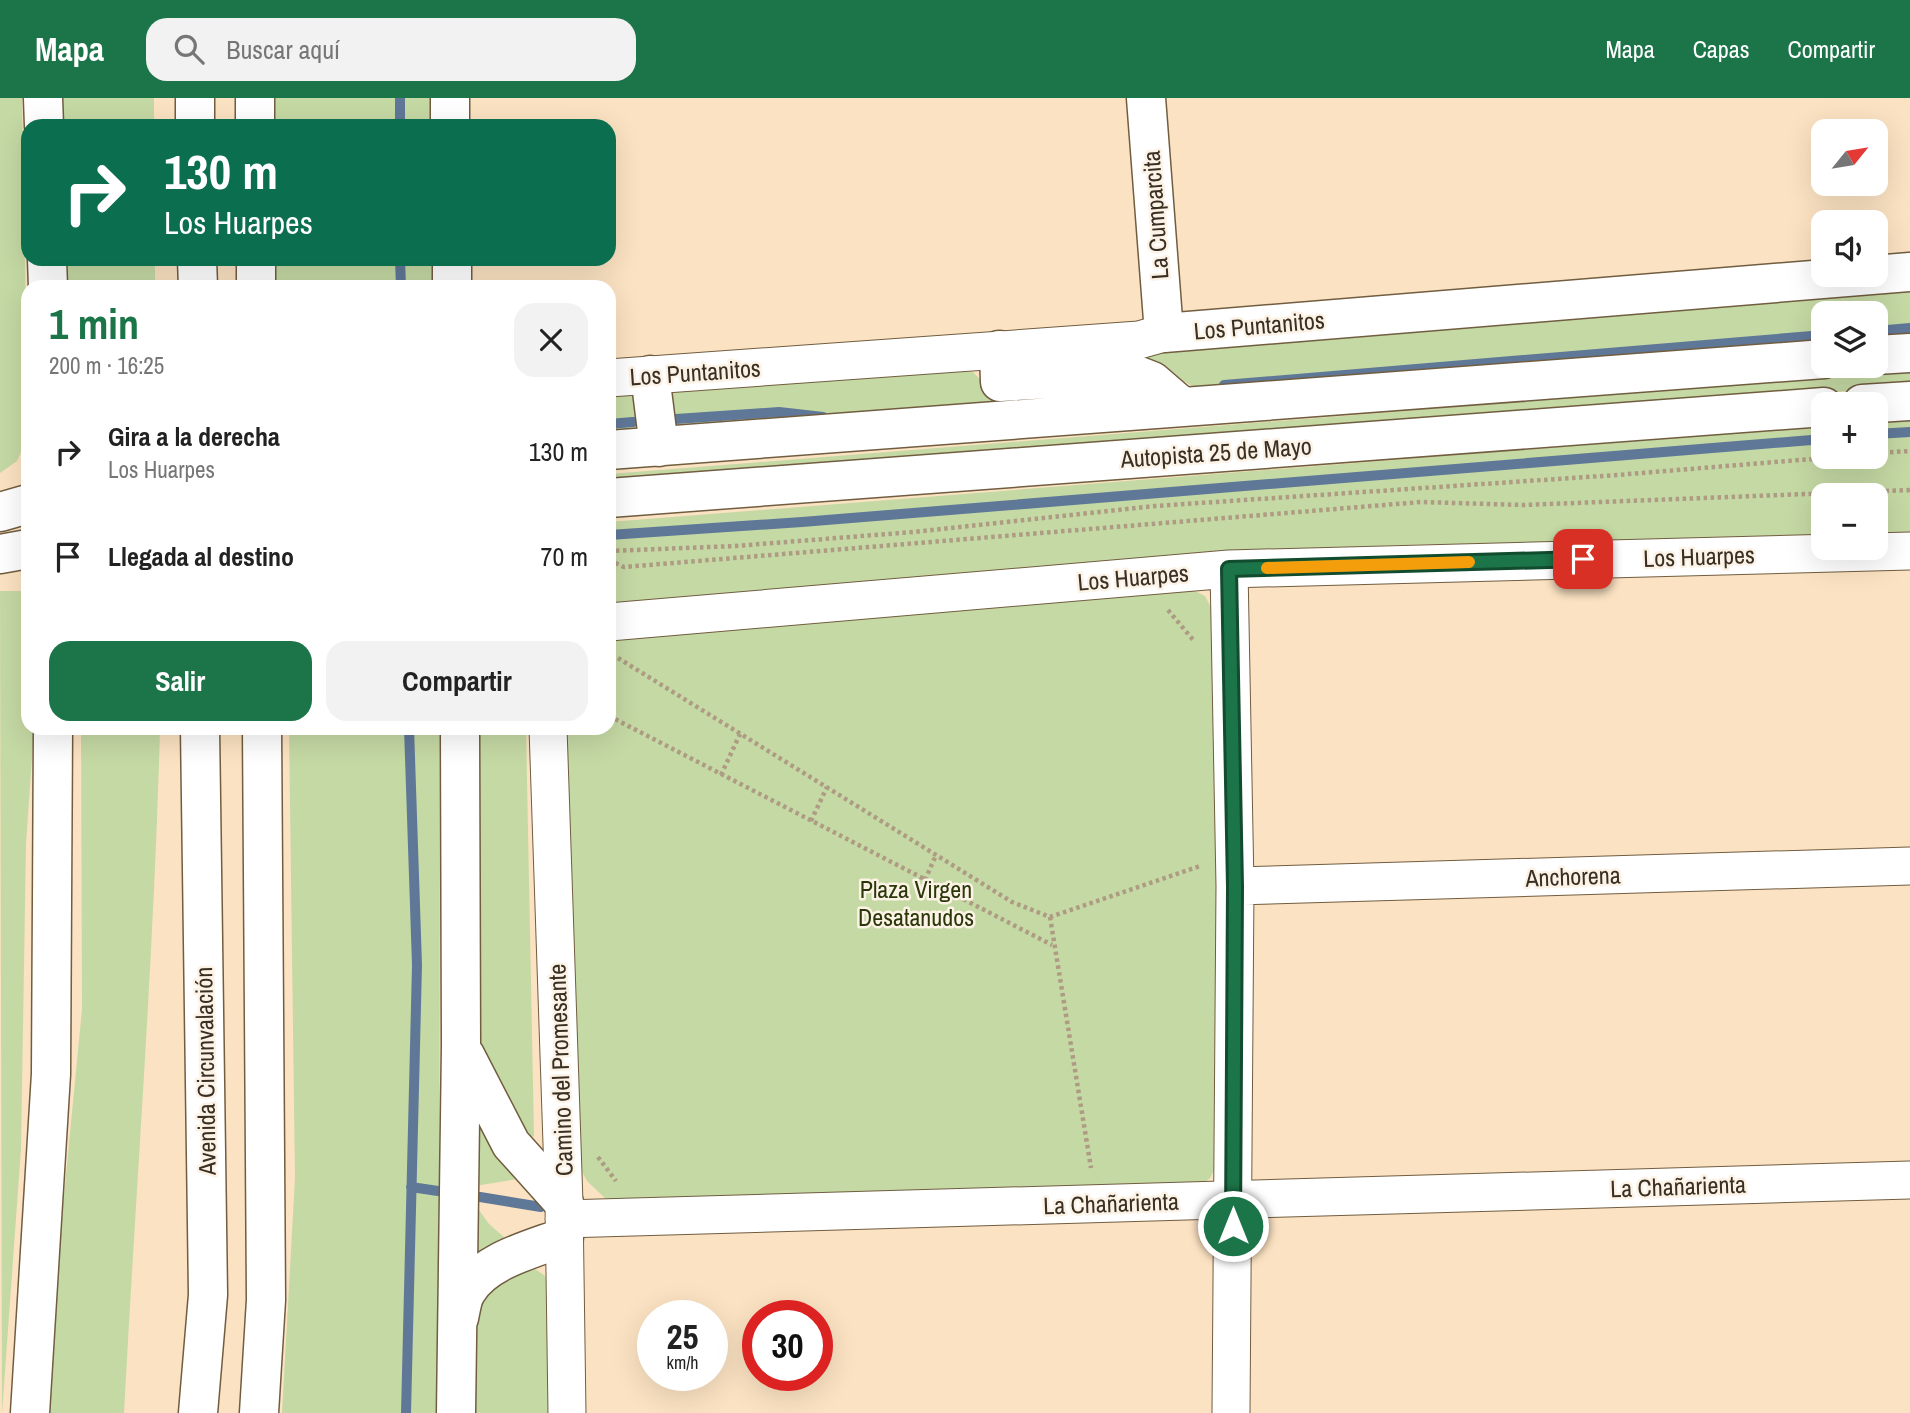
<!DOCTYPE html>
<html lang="es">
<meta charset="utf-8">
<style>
:root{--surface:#fff;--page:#f2f2f2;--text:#222;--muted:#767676;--accent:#1c7549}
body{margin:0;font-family:"Archivo Narrow",sans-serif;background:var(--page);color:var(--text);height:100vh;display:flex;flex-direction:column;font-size:26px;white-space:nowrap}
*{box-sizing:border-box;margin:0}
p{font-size:23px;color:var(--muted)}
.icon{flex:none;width:38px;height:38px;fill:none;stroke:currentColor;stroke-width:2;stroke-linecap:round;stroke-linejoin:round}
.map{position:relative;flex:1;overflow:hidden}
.side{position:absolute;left:21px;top:182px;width:595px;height:455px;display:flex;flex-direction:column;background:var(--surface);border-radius:21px;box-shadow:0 7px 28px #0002}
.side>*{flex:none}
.banner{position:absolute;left:21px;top:21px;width:595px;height:147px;border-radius:21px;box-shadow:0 7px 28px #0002;background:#0b6e4f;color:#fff;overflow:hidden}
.needle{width:46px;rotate:60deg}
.controls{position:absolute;left:1811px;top:21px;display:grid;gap:14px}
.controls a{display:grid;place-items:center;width:77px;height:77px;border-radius:14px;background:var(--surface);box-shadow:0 7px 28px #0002;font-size:35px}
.speed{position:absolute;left:637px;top:1202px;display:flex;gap:14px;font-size:35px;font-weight:700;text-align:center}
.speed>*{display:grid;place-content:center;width:91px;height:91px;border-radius:50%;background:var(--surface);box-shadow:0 7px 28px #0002;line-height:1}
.speed small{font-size:18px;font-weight:400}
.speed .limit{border:10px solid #d22;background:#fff;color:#111}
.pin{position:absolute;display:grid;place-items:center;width:60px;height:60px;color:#fff;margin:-30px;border-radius:14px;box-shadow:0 4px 10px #0006}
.me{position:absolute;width:77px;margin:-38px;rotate:0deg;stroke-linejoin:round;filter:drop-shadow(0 0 5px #0008)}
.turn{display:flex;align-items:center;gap:24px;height:147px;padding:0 28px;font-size:32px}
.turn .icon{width:91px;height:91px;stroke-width:2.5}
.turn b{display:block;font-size:49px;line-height:60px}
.round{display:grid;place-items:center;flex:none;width:74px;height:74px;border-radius:21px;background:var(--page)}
.head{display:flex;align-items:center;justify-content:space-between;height:119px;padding:0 28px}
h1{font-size:42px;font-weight:700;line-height:52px;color:var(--accent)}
.primary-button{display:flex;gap:14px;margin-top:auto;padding:14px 28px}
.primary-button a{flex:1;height:80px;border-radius:21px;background:var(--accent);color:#fff;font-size:28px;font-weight:700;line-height:80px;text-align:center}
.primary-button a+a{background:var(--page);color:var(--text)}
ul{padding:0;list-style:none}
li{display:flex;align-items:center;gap:21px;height:105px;padding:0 28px}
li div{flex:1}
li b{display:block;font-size:26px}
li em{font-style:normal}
header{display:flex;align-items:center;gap:42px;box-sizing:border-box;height:98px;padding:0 35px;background:var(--accent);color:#fff}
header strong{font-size:33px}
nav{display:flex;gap:38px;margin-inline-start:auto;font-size:24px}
.search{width:490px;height:63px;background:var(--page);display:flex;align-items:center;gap:18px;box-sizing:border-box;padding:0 24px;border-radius:21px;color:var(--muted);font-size:26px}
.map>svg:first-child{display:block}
.green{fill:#c5d9a4}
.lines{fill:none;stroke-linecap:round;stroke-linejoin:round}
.stream{stroke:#607898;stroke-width:10}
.minor-casing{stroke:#715d40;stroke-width:39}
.tertiary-casing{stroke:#715d40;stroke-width:41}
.secondary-casing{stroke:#715d40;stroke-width:41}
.primary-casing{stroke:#715d40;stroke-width:41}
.trunk-casing{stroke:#715d40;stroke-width:41}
.path{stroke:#ae9b83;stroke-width:4.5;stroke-dasharray:3.5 3.5;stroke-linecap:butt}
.minor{stroke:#fff;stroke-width:37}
.tertiary{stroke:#fff;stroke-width:38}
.secondary{stroke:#fff;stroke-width:38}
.primary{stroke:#fff;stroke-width:38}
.trunk{stroke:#fff;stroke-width:38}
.route-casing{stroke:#124c2f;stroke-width:18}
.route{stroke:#1c7549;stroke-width:12}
.slow{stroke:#f59e0b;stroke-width:12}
.labels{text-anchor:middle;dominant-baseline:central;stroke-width:5;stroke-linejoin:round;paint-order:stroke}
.street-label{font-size:24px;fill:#392f23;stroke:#fcf2e5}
.park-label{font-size:24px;fill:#293709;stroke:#fcf2e5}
</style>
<header>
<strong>Mapa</strong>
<div class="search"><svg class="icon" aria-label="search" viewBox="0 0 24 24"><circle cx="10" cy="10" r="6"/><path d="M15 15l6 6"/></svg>Buscar aquí</div>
<nav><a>Mapa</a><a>Capas</a><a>Compartir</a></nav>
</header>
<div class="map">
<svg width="1910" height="1315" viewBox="0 0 1910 1315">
<rect width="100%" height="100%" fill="#fbe2c2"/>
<path class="green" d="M0 0H22L28 338 17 363 0 375Z
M60 0H154V28H61Z
M272 0H430V28H273Z
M63 161H155V189H64Z
M275 161H432V189H275Z
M1910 194V240L1876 242V215H1824L1823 247 1208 298 1156 266 1024 265Z
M940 270 973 274 993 295 1143 303 675 340 672 294Z
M1910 273V288L609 392V376Z
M632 292 644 342 609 345V294Z
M1910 322V438L1876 439V397H1824L1823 440 1398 447 1224 457 609 509V424L1823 328 1824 359H1876V324Z
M1189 490 1205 498 1214 515 1220 1061 1210 1080 1199 1089 607 1102 587 1083 573 1058 564 630H609V540Z
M0 493H25L28 499V630H34L26 746 21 1051 2 1315Z
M81 630H160C154 859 136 1087 124 1315H43L82 911Z
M289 630H440L439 1315H282L295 1080Z
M480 630H526L534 1038 521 1045 480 970Z
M477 999 529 1079 475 1088Z
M476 1108 489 1126 504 1139 505 1150 473 1170Z
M532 1169 544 1177 551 1189 552 1315H475L477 1206 486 1187Z"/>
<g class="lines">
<path class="stream" d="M400 0V28
M400 161 401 189
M1876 233 1910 230
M1224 287 1824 237
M676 321 779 314 823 319
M609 326 633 324
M1876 336 1910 334
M609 437 802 424 1824 341
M411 1089 438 1093
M480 1099 541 1109
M406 1315 417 867 409 630"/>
<g class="minor-casing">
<path id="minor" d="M609 280 1139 242 1164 235
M1229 471 1235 788 1231 1315
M609 524 1229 471 1910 453
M548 630 564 1105 567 1315
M1235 788 1910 768
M564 1121 1910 1082"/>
</g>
<g class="tertiary-casing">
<path id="tertiary" d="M43 0 44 28
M450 0V28
M1146 0 1164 235 1910 174
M47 161 48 189
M452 161V189
M465 957 511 1046 564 1105
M459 1220C461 1211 462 1200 467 1193 485 1162 533 1151 564 1139
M456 1315 461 948 460 630"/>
</g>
<g class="secondary-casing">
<path id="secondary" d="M0 414 28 406
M0 456 28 451"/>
</g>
<g class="primary-casing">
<path id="primary" d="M999 252 1000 284 1134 276 1152 283 1181 308
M1876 257 1910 255
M650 277 659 349
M1862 306 1910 303
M609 352 1824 261
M609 400 1824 309"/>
</g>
<g class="trunk-casing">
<path id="trunk" d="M195 0V28
M255 0V28
M197 161 198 189
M256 161V189
M30 1315 51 976 53 630
M198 1315 208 1197 200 630
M259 1315 266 1202 262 630"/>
</g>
<path class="path" d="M1876 355 1910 353
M609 453 735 448 913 434 1155 408 1617 377 1836 359
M609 462 624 469 1421 404 1523 407 1910 392
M1168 512 1194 543
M618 560 1012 804 1050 819 1200 768
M609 618 1052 847
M721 677 740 636
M811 723 827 689
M925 782 936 757
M1050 819 1091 1070
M598 1059 616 1083"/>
<use href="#minor" class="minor"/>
<use href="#tertiary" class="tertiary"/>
<use href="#secondary" class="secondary"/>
<use href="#primary" class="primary"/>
<use href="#trunk" class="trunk"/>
</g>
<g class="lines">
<g class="route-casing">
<path id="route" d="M1233 1128 1235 789 1229 471 1583 461"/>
</g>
<use href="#route" class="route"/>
<path class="slow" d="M1267 470 1469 464"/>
</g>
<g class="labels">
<g class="street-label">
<text transform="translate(1155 117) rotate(-94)">La Cumparcita</text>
<text transform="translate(1259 227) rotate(-5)">Los Puntanitos</text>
<text transform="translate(695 274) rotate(-4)">Los Puntanitos</text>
<text transform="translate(1216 354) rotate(-4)">Autopista 25 de Mayo</text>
<text transform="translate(1699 458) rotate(-2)">Los Huarpes</text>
<text transform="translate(1133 479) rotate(-5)">Los Huarpes</text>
<text transform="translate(1573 778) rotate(-2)">Anchorena</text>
<text transform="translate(560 972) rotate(-92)">Camino del Promesante</text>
<text transform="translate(205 973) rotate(-91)">Avenida Circunvalación</text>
<text transform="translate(1678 1088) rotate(-2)">La Chañarienta</text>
<text transform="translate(1111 1105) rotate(-2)">La Chañarienta</text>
</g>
<g class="park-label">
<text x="916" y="791">Plaza Virgen<tspan x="916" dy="28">Desatanudos</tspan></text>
</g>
</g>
</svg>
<div class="controls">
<a><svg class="needle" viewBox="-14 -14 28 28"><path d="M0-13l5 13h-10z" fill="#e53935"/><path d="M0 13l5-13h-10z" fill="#767676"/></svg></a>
<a><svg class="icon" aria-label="sound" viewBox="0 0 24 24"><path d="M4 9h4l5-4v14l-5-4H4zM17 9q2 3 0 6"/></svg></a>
<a><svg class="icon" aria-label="layers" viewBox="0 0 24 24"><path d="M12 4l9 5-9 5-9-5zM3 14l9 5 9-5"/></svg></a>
<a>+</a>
<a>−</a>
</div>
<div class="speed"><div>25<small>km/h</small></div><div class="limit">30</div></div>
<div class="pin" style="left:1583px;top:461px;background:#d93025"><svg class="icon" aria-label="arrive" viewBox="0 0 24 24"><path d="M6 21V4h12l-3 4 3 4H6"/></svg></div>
<svg class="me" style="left:1233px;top:1128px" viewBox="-20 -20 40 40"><circle r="17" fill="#1c7549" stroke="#fff" stroke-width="3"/><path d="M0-11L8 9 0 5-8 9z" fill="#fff"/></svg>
<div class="banner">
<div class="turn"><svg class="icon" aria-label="right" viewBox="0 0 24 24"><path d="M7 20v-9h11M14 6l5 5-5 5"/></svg><div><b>130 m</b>Los Huarpes</div></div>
</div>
<section class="side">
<div class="head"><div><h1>1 min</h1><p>200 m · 16:25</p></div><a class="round"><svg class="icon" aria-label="close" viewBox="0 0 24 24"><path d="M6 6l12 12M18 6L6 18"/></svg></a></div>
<ul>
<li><svg class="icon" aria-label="right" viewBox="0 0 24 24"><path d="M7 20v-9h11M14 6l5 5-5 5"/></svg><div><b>Gira a la derecha</b><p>Los Huarpes</p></div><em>130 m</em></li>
<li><svg class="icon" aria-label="arrive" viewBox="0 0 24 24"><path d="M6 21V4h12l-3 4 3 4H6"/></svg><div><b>Llegada al destino</b></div><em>70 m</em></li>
</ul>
<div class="primary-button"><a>Salir</a><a>Compartir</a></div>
</section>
</div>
